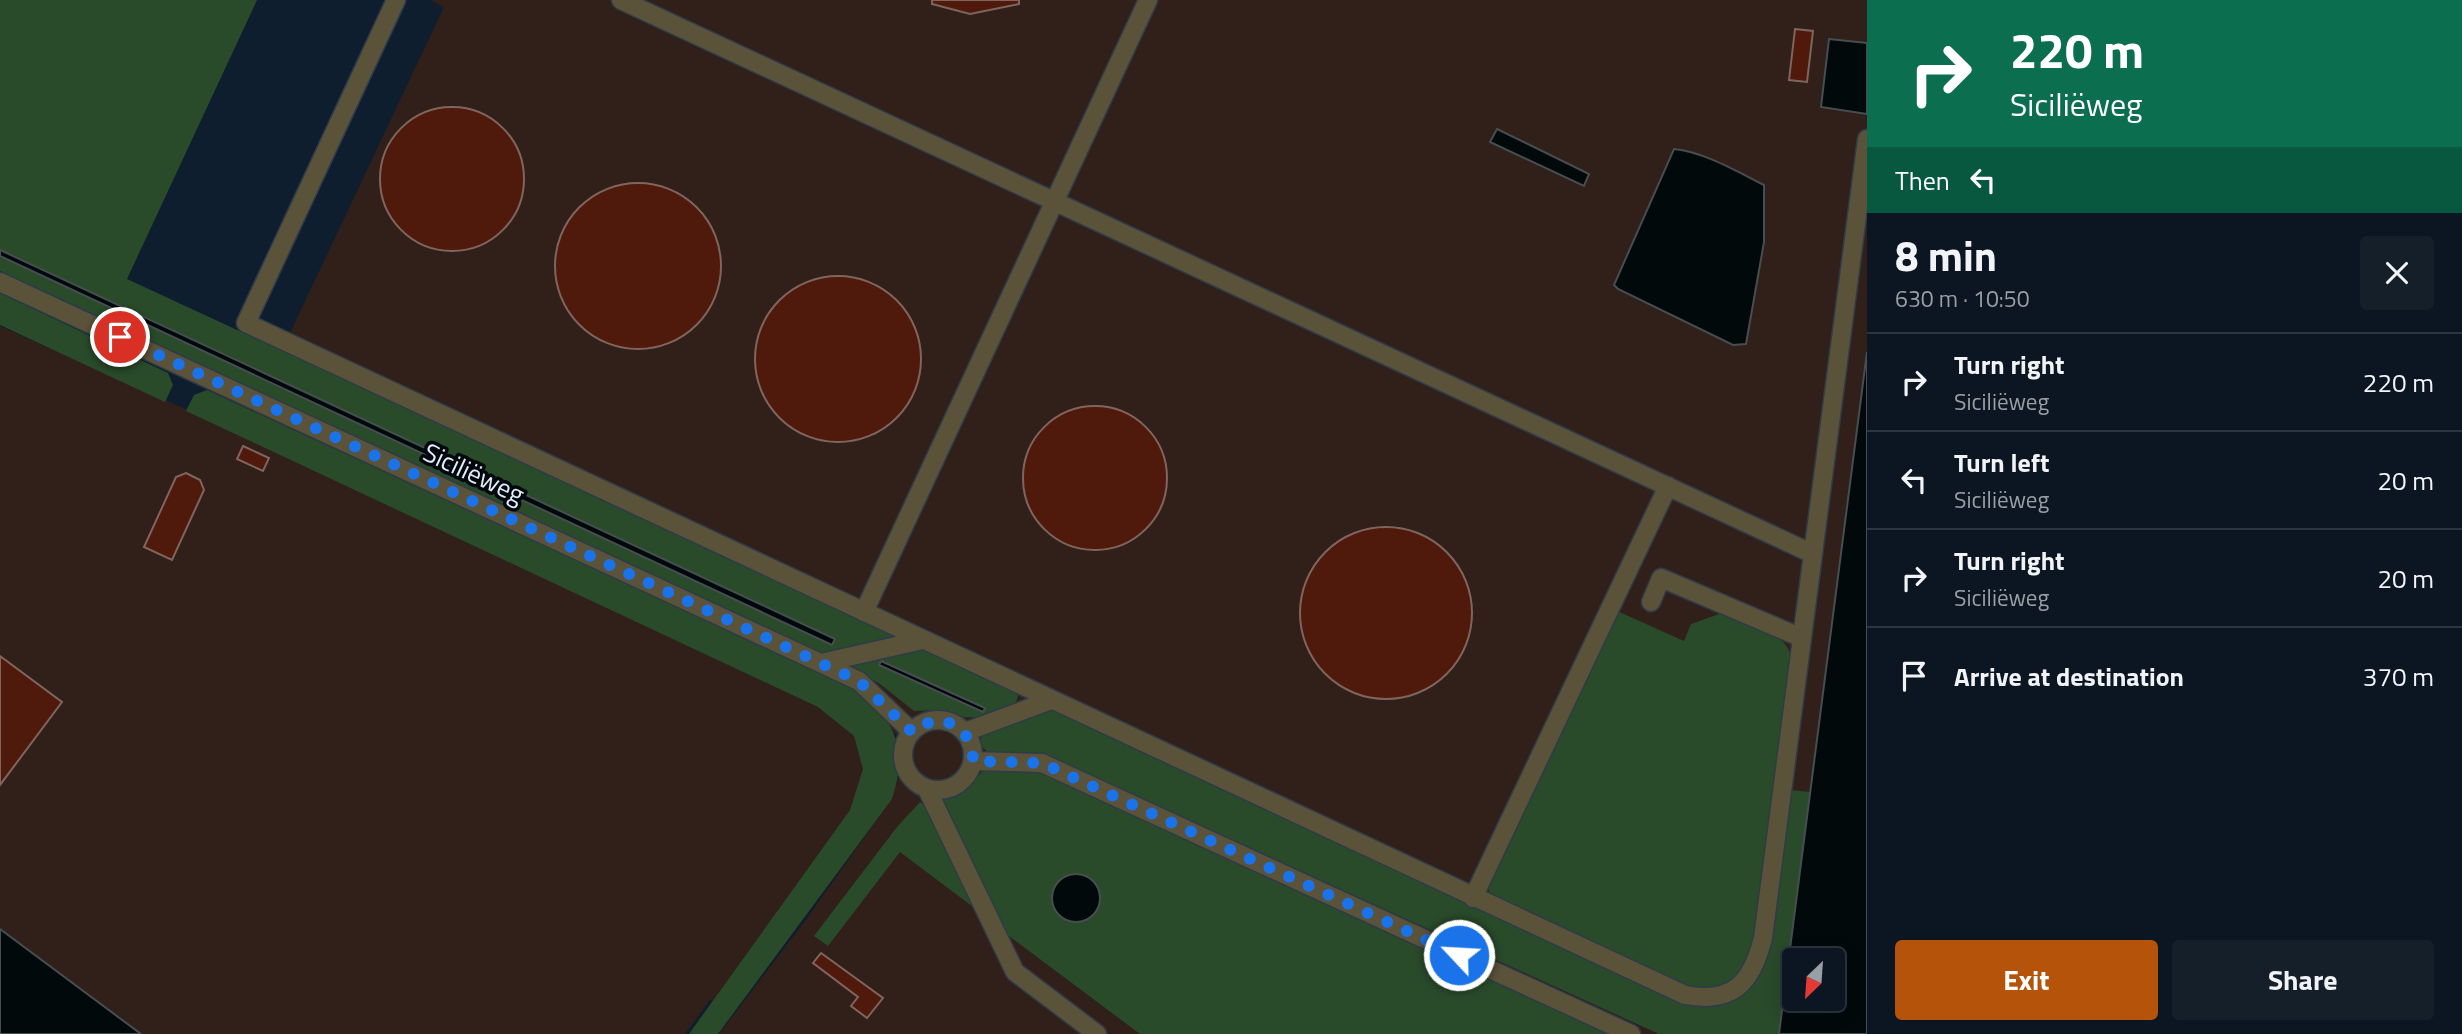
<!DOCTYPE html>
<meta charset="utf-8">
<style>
:root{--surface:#0b1622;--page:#141f2a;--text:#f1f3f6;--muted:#9a9fa5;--line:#2b3540;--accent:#b45309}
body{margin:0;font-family:"Titillium Web",sans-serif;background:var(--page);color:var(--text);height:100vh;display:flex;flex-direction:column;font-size:26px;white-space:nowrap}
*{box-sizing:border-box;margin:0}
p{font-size:23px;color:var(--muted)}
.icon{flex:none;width:38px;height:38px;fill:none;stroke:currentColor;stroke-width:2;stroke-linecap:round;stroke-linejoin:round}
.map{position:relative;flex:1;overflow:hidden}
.side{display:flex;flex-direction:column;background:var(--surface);width:595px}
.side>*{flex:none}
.guide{background:#0b6e4f;color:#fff;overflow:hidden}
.needle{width:46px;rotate:205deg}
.controls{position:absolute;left:1782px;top:948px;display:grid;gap:14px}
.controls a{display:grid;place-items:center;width:63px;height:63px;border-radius:7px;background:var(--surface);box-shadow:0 4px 18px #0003,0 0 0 2px var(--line);font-size:35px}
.pin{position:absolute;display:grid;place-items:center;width:60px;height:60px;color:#fff;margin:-30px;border:4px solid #fff;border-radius:50%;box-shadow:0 2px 7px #0007}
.me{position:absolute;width:77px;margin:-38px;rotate:295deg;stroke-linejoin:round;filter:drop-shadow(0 0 5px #0008)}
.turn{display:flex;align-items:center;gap:24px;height:147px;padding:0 28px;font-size:32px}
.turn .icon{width:91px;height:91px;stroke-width:2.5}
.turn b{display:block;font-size:49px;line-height:60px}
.then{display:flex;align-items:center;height:66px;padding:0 28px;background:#0003;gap:14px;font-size:26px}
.round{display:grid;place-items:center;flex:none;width:74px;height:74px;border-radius:7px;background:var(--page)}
.overview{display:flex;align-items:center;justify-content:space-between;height:119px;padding:0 28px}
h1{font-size:42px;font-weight:700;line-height:52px}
.button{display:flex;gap:14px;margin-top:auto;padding:14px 28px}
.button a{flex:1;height:80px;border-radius:7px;background:var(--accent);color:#fff;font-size:28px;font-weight:700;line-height:80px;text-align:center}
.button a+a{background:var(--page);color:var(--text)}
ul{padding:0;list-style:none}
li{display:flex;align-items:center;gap:21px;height:98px;padding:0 28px;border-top:2px solid var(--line)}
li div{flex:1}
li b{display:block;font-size:26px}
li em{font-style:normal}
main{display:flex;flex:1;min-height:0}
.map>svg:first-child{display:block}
.industrial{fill:#311f1a}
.green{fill:#294b2a;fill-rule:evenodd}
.water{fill:#02090a;stroke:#464e52;stroke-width:2;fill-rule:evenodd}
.building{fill:#4f190b;stroke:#80655d;stroke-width:2}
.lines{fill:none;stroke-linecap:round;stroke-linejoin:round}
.minor-casing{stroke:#2d3b4a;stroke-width:21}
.minor{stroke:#5b523a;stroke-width:18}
.route{stroke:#1a73e8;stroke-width:12;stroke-dasharray:0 21.6}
.labels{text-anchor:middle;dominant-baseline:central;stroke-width:7;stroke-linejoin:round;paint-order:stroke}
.street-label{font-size:26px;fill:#e3eef9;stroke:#03080f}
</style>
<main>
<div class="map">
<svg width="1867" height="1034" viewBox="0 0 1867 1034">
<rect width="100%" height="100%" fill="#0f1e2e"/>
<path class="industrial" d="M430 0H1867V542L1794 961V999L1809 1034H719L805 921 892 798 908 740 248 422 444 7Z
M0 326 277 450 816 702 866 746 863 795 723 1007 710 1000 685 1034H141L0 929Z"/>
<path class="green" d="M0 0H257L127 279 902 638 826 655 0 271V256L832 645 835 639 0 250Z
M0 293 168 373 173 385 165 402 0 325Z
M207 390 848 686C894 714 909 747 892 799L718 1034H689L850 810 863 769 854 736 818 707 186 411 194 395Z
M1615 610 1684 641 1691 624 1725 612C1748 623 1788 631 1792 660L1754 944C1744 977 1724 1000 1687 986L1490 897 1488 887Z
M922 647 1014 690 1018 696 1016 702 983 718 961 717 937 710 914 711 880 684 850 667 852 661ZM879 665 985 709 983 712Z
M1054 708 1692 1006 1720 1004 1739 997 1760 975 1769 946 1789 790 1811 792 1779 1034H1659L1046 755 988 752 981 746V737L987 730Z
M986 767 1042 771 1612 1034H1140L1005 933 938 801 967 789Z
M920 802 925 805 981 913 900 852 828 946 814 936 897 827Z"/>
<path class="water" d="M1829 39 1867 43V114L1821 107Z
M1497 129 1589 174 1584 186 1490 142Z
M1674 149C1704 152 1736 171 1764 185V242L1746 344 1733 345 1618 289 1614 285Z
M0 250 835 639 832 645 0 256Z
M1867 352V1034H1779ZM1794 961H1832V999H1794Z
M881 661 985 708 983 712 879 665Z
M1052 898a24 24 0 1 1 48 0a24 24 0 1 1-48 0Z
M0 929 141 1034H0Z"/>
<path class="building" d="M932 0H1019V4L970 14 932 4Z
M1795 29 1813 31 1807 82 1789 80Z
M380 179a72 72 0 1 1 144 0a72 72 0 1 1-144 0Z
M555 266a83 83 0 1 1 166 0a83 83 0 1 1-166 0Z
M755 359a83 83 0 1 1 166 0a83 83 0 1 1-166 0Z
M1023 478a72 72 0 1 1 144 0a72 72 0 1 1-144 0Z
M243 446 269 458 263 471 237 459Z
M186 473 200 480 204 490 172 560 144 547 176 477Z
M1300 613a86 86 0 1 1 172 0a86 86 0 1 1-172 0Z
M0 656 62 702 0 785Z
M821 953 883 998 867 1018 851 1006 858 997 813 963Z"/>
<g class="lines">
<g class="minor-casing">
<path id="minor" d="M396 0 246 323 1685 995C1734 1004 1752 982 1763 938L1867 139
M621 0 1813 554
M0 282 859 681 912 732
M1651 602 1661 578 1802 638
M864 612 1148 0
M821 663 923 640
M903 755a35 35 0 1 1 70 0a35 35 0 1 1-70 0Z
M965 732 1051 700
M973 761 1042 763 1631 1034
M927 789 1015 972 1097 1034
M1473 898 1668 486"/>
</g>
<use href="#minor" class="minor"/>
</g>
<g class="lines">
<path class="route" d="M120 337 859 681 912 732C939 709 973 725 973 761L1042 763 1459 955"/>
</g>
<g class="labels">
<g class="street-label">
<text transform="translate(474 473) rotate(25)">Siciliëweg</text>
</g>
</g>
</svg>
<div class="controls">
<a><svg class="needle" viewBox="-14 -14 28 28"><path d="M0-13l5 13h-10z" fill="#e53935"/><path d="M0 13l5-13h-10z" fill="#9a9fa5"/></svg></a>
</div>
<div class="pin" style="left:120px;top:337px;background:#d93025"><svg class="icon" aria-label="arrive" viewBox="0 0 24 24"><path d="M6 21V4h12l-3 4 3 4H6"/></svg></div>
<svg class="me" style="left:1459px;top:955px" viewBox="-20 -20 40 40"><circle r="17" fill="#1a73e8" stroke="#fff" stroke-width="3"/><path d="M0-11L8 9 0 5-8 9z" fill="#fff"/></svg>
</div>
<section class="side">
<div class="guide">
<div class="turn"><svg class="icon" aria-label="right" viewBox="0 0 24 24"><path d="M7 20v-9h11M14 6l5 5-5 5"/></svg><div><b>220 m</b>Siciliëweg</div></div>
<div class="then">Then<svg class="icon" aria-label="left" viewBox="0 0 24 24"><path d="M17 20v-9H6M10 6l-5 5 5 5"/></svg></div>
</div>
<div class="overview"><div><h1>8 min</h1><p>630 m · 10:50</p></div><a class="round"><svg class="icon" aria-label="close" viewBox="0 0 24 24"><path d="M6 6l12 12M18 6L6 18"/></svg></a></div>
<ul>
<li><svg class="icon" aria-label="right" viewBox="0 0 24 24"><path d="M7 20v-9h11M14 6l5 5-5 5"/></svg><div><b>Turn right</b><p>Siciliëweg</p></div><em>220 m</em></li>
<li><svg class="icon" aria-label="left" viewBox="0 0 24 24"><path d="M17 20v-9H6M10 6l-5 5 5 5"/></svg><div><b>Turn left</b><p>Siciliëweg</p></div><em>20 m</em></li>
<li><svg class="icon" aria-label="right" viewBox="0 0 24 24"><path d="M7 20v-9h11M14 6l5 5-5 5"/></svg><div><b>Turn right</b><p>Siciliëweg</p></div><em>20 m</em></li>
<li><svg class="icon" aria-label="arrive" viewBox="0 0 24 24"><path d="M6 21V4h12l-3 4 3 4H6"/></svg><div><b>Arrive at destination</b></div><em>370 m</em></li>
</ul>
<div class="button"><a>Exit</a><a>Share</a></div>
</section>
</main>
